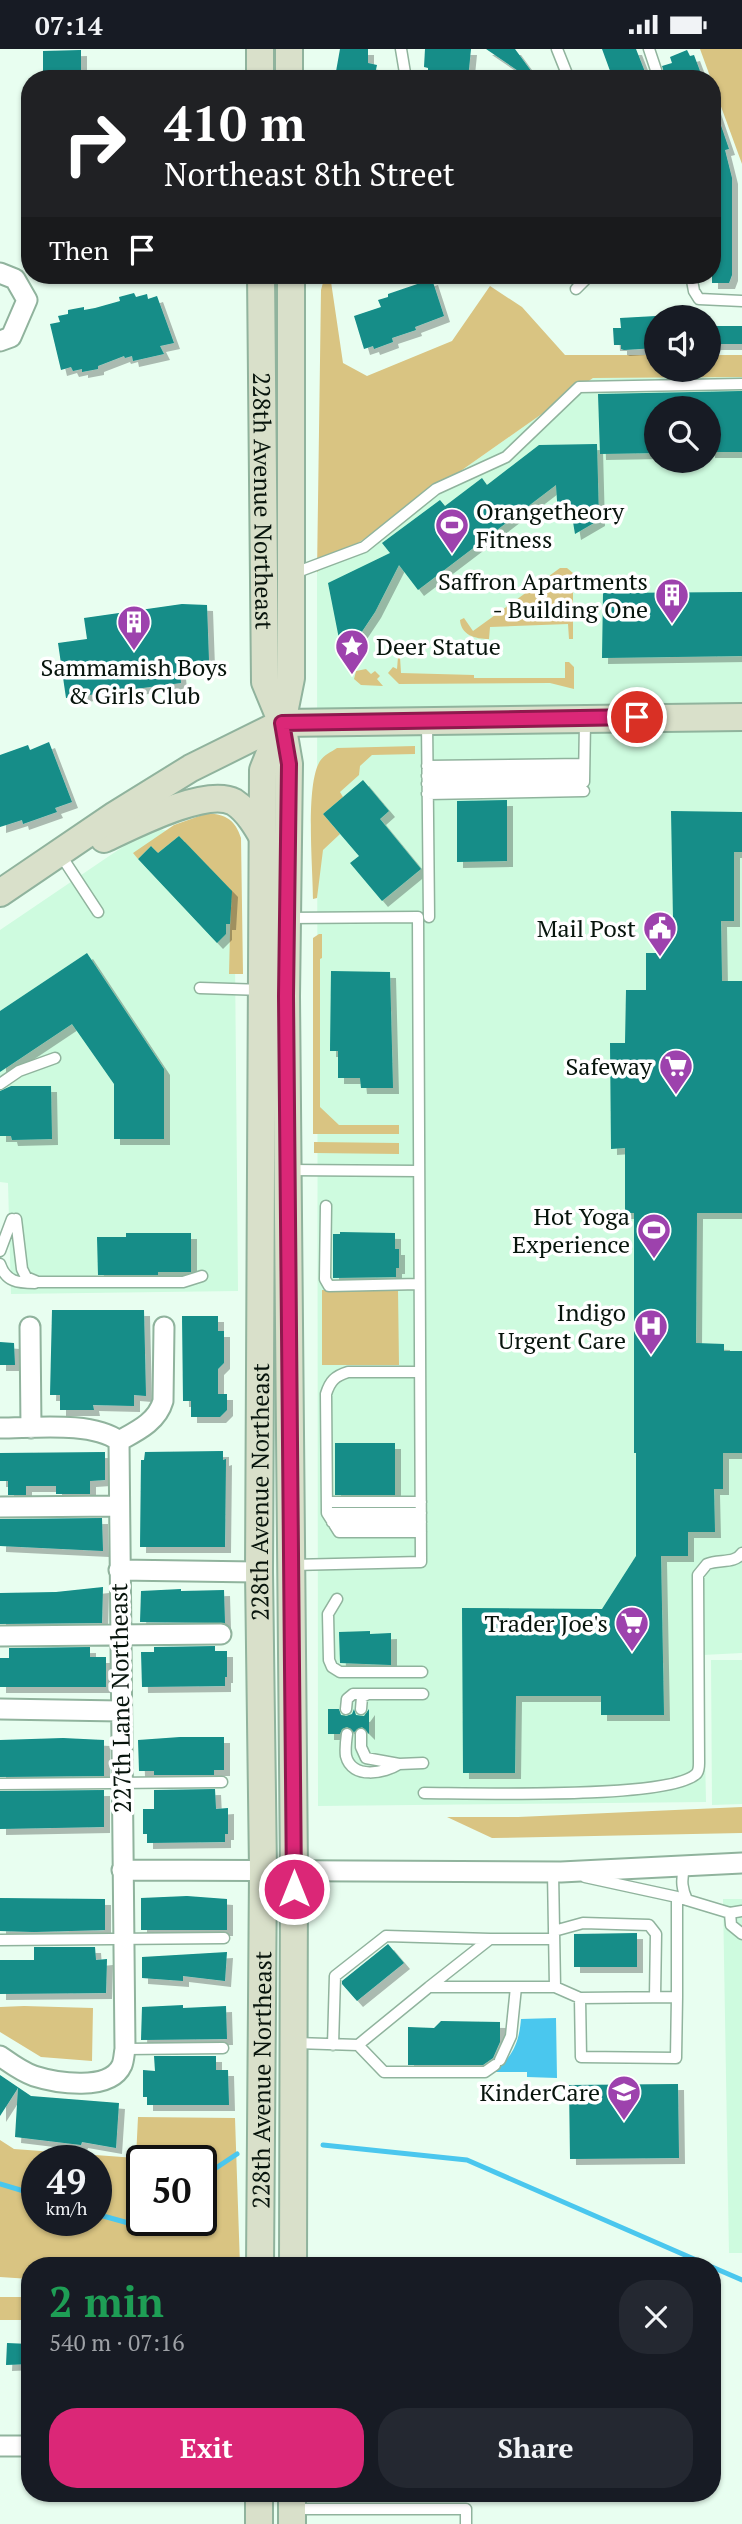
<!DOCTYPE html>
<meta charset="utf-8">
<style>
:root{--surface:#171b24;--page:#242831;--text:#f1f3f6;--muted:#9ea1a6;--accent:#db2777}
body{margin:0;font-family:"PT Serif",serif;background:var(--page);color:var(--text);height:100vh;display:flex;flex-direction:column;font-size:26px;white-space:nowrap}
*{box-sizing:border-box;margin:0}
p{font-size:23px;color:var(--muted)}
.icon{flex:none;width:38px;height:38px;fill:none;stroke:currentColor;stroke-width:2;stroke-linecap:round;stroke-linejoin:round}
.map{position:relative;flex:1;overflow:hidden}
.panel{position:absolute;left:21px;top:2208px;width:700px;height:245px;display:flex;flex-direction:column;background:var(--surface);border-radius:28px;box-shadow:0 2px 5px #0004}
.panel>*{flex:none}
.guide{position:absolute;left:21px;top:21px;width:700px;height:214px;border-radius:28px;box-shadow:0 2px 5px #0004;background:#202124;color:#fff;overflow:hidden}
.buttons{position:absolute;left:644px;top:256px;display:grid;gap:14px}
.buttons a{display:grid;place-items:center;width:77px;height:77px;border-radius:50%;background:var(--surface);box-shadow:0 2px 5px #0004;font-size:35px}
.speed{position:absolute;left:21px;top:2096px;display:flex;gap:14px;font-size:35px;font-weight:700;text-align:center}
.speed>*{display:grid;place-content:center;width:91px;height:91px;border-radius:50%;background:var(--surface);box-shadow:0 2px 5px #0004;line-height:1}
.speed small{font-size:18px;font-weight:400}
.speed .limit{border:4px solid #111;border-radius:10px;background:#fff;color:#111}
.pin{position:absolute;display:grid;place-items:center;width:60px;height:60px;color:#fff;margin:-30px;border:4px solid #fff;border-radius:50%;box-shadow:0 2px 7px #0007}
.me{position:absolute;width:77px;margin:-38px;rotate:0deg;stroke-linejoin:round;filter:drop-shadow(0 0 5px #0008)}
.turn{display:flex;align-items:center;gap:24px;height:147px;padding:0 28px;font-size:32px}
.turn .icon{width:91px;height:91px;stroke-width:2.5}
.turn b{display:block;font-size:49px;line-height:60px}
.then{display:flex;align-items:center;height:66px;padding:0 28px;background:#0003;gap:14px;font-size:26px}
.round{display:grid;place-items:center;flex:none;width:74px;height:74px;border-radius:28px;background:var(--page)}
.head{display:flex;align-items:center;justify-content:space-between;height:119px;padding:0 28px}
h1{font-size:42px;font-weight:800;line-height:52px;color:#1e9e55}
.cta{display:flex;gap:14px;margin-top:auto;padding:14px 28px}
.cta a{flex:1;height:80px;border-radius:28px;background:var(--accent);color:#fff;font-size:28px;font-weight:800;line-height:80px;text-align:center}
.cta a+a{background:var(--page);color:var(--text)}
.status{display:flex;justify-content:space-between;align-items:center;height:49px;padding:0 35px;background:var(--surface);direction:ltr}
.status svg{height:19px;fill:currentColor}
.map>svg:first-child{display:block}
.built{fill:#cefbdf;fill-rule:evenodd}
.green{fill:#d9c482;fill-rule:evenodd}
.water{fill:#4ac7ee}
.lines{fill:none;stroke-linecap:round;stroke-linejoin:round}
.stream{stroke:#4ac7ee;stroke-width:5}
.building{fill:#138d88;filter:url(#shadow)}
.lane-casing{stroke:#90b39d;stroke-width:13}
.street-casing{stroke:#90b39d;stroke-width:23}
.secondary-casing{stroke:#90b39d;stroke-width:30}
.lane{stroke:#fff;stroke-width:10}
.street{stroke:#fff;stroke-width:19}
.secondary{stroke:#d9e0ca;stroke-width:26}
.route-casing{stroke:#8e194d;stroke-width:18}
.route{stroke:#db2777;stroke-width:12}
.labels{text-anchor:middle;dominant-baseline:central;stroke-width:7;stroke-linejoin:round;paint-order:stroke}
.street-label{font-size:24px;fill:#07140c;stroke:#fff}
.poi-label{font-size:24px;fill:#07140c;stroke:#fff;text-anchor:end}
</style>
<div class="status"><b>07:14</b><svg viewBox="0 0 49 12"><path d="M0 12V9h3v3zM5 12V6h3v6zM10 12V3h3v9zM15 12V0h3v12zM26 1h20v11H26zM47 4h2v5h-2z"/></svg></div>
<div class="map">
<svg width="742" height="2475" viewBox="0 0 742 2475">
<defs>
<filter id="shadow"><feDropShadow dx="6" dy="6" stdDeviation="0" flood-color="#0004"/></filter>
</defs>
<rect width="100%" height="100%" fill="#e8fef0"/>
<path class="built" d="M742 328V1604L703 1606 706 1753 318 1757 317 523 593 329ZM656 359H709V411H656Z
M152 778 234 799 238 1242 11 1245 8 1134 0 1133V881Z
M711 1611H742V1755L712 1756Z
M723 1850H742V2204H729Z"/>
<path class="green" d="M700 0H742V115Z
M325 226H330L343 314 367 327 452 292 490 237 522 258 565 306H656V320H709V306H742V328L593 329 317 523 321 241Z
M560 519H567L573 524V590H569L568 575 490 578 489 590C475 590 461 586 460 571L464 569 473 582Z
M398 608H400L401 624 474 626V629H565V613H569L574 618V640L550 634 399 635 388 624 393 618 397 620Z
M366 620 371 625 375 622 380 627 377 630 383 637 361 636 354 630 356 622Z
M415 697V705L372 706 360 717 359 726 340 743 343 748 323 765 340 785 323 801 317 849 313 850C313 819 305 736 320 712 324 706 331 703 337 699Z
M208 764C227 766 235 771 241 789L243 925H229L231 841 179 787 158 804 151 797 138 810 133 804 174 776Z
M319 885H322V909L320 910V1058L339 1076H399V1085H313V889Z
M314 1093 399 1094V1105L314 1104Z
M398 1240 399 1316H322V1241Z
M742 1758V1784L492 1789 447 1768H518Z
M24 1957 93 1959 92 2012 41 2008 0 1983V1958Z
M138 2068 235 2069 240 2217H30V2230L0 2228V2091L14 2100 136 2109ZM37 2112H96V2172H37ZM142 2112H201V2172H142Z
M0 2248H30V2271H0Z"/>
<path class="water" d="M556 1969 557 2029 527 2028V2023H494C513 2007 519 1994 521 1970Z
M420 2208 437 2217H341L343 2212 369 2215Z"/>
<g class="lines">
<path class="stream" d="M323 2096 467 2111 710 2217
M201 2129 237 2105
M0 2135 37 2146
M96 2165 132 2175 142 2169
M712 2218 742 2231"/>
</g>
<path class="building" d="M340 0H368V14L377 16 374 30 335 28Z
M425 0H471L468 30H428V19L424 18Z
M486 0H515L537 30H530Z
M602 0H636L645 23 648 21 651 30H613Z
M81 1V30H53L49 29V23H43V2Z
M687 1 690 7 694 6 703 30H666L662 17 672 14 670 8Z
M715 59 729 100 725 101 732 129V226L729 234H712V60Z
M432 230 444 267 415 278 416 281 392 289 393 293 374 300 373 297 364 300 354 267 381 258 378 251 388 248V245Z
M134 244 136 248 147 245 148 250 157 247 174 294 160 297 164 305 133 312 132 307 125 309 124 307 98 317V320L82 323V320L73 322 71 318 61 321 50 275 60 273 58 267 68 265V261L84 258V261L95 259 120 252 119 248Z
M656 267V299L624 301 621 300V296H614L613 279H621L620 269Z
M709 277H742V295H709Z
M742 342V403H709V359H656V404L600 405 598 345Z
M597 395 599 471 575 485 572 467H558L556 436 418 541 399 516 375 563 359 587 342 605 328 534 390 504 382 494 440 451 445 457 482 429 487 436 539 396Z
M742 543V607L602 609 603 544Z
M182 555 207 556 209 612 179 613 181 634 66 649 58 594 87 590 84 569Z
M49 693 72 753 55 759 57 763 23 775 22 771 0 778V706L28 696 30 701Z
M363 731 389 762 380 770 421 820 382 852 350 814 359 807 323 765Z
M507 751V812L457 813V752Z
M671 762 742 763V803H734V872H721L722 932H742V1164H697L696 1294 724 1295V1302H742V1404H723V1440H714L715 1483H688V1507H661L664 1666H601V1647H516L515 1724H463L462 1559 602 1560 636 1507V1404H634V1164H625V1099L611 1100 610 994H625L626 941H646V904H659L658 869 673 870Z
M179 787 232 842 230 875H226V885L217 894 138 810 151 797 158 804Z
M87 904 164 1020V1090H114V1035L72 975 0 1023V962Z
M331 922 390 923 393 1039H361L360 1029H338V1002H330Z
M11 1037H51L52 1090 12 1091 11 1087H0V1042Z
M340 1183 395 1184V1200H399V1219H396V1228L333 1229V1185H340Z
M126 1184H191V1223H158V1226H98L97 1188H126Z
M52 1261H144L146 1347 134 1346V1357L93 1356 94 1361H60V1346H50Z
M182 1267H218V1282H224V1314L218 1320V1345H227V1361L220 1368H191V1352H183Z
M0 1293 14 1294 15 1316H0Z
M335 1394H395V1446H335Z
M223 1402V1411L226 1410 225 1498H140L141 1411H144L145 1403Z
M105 1403V1431L90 1432V1445H56V1437H26V1446H8V1432H0V1404Z
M102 1469 103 1502 0 1497V1470Z
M103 1538 102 1574 0 1575V1544L56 1543Z
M181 1540V1542L224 1541 225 1574 140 1573 141 1542Z
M370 1582V1585L391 1584V1616L340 1614 339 1583Z
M215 1597V1602H227V1628H225V1637L142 1638 141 1603H154V1598Z
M90 1598V1608H106V1638H0V1609H9V1599Z
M328 1660H339L341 1666 346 1667 352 1665 354 1660 356 1666 364 1667 369 1660V1685L362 1678 354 1683 347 1678 342 1680 340 1685H328Z
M180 1688H224V1721H214V1726H154V1722H139L138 1691Z
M63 1689 104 1691V1727L0 1728V1691Z
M215 1740 216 1760 228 1759V1785H225V1793L147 1794V1785H143V1760H154V1741Z
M104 1741V1778L0 1780V1742Z
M187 1847 227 1850V1881H141V1849Z
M0 1849 105 1850V1881L34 1883 0 1882Z
M637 1884V1918H574V1885Z
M388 1895 404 1914 357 1952 342 1935V1932Z
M34 1898H95L96 1911 107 1910 106 1944 0 1945V1911H34Z
M227 1903 225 1932 183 1927V1932L142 1929V1908Z
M183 1956V1959L226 1957 227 1990 141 1991 142 1958Z
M441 1972 500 1973V1993L493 2009 483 2016H408V1978L434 1979Z
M154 2007H216V2021H228L229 2056H147V2048H143V2021L155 2022Z
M0 2026 31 2047 119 2054 116 2099 82 2093 81 2096 15 2088 18 2039 0 2067Z
M678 2035 679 2109 570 2110 569 2036Z
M7 2294 30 2295V2315L6 2316Z"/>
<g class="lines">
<g class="lane-casing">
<path id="lane" d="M401 0 406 30
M557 0 569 30
M649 0 659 30
M691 226 694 242 699 250 742 252
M576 240 590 226
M292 525 364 498 436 440 506 408 579 338 742 335
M427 672 429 868
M427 717 584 715
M427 727 584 725
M427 735 584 733 585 673
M427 745 584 742
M60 805 98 863
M287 869 418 868 421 1513 292 1516
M200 939 260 941
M0 1035 19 1022 55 1009
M289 1121 418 1122
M326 1157 325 1230 329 1237 419 1235
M16 1170 22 1220 26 1228 38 1233H183L202 1227
M0 1202 12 1170
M0 1215C6 1233 18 1234 35 1234
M420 1323H348C335 1327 330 1332 326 1345L327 1464 339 1483H421
M327 1453H421
M327 1464H421
M332 1473H421
M337 1550 328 1565 329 1611 332 1618 340 1623H422
M346 1660 347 1650 353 1645H423
M361 1660 362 1648 368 1645
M347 1685C346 1692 345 1700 346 1707 352 1731 385 1724 399 1715
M361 1685V1698L366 1709 399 1715 423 1714
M0 1735 222 1733
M424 1744C467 1744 674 1751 697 1724 699 1721 699 1717 699 1714L698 1526 707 1515C719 1510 735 1515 742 1504
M585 1828 677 1848 730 1864 742 1862
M687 1851C682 1840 681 1832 684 1820L689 1817
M730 1864 731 1876 742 1885
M554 1882 583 1874 649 1876 656 1885 655 1948
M0 1891 224 1889
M429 1938 490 1890H554
M555 1938 580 1949 677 1948V1848
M580 1949 581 2008 676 2009 677 1948
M296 1994 358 1996 429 1938H555L553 1823
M333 1996 335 1927 386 1887 490 1890
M358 1996 384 2023H485L495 2016
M125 2000 223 1999
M500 2011 511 1987 516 1938
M292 2460H466V2475"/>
</g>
<g class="street-casing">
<path id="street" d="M0 224 15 230 27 251 11 288 0 292
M30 1278 31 1379
M0 1379C34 1379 92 1372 119 1392
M0 1458 119 1457
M119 1521 259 1523
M0 1587 221 1585
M0 1660 120 1662
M122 1821 561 1823 742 1814
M0 2007C10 2014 22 2023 34 2027 56 2034 110 2043 122 2016 124 2011 124 2005 125 2000L119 1392C137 1382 157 1373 163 1352L164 1278
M0 2397H30"/>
</g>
<g class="secondary-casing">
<g id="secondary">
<path d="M260 0V30"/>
<path d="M289 0V30"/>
<path id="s1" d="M261 226 265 633 282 674 289 715 286 947 294 1822 293 2217"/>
<path d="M104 790C132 777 206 738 234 753 248 762 257 778 265 792"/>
<path d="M0 844 115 766 191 719 282 674 742 668"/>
<path id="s2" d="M260 2217 263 1821 259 1523 263 721 282 674 291 629V226"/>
<path d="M259 2445V2475"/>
<path d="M292 2475V2445"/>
</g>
</g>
<use href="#lane" class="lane"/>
<use href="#street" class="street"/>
<use href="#secondary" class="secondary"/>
</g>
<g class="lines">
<g class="route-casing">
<path id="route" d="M294 1840 286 947 289 715 282 674 637 668"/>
</g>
<use href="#route" class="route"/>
</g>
<defs>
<g id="stadium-pin" transform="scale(1.75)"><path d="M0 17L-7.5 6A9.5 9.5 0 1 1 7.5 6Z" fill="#9d42ad" stroke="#fff"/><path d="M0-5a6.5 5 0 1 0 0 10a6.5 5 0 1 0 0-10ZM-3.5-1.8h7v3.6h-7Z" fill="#fff"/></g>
<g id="building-pin" transform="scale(1.75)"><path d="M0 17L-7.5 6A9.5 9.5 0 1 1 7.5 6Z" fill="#9d42ad" stroke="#fff"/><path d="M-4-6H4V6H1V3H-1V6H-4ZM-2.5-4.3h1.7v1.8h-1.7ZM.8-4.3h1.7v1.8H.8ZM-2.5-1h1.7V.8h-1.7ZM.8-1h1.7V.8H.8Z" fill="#fff"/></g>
<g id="sight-pin" transform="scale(1.75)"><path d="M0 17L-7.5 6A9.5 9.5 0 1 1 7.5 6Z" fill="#9d42ad" stroke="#fff"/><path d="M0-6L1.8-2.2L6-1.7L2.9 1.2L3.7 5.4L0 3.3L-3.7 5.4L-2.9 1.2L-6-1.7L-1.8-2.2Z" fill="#fff"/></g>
<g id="civic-pin" transform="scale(1.75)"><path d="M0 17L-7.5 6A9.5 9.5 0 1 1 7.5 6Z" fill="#9d42ad" stroke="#fff"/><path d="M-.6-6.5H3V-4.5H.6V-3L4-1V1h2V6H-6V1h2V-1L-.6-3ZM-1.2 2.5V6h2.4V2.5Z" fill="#fff"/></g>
<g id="supermarket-pin" transform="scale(1.75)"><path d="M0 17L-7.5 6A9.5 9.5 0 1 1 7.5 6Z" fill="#9d42ad" stroke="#fff"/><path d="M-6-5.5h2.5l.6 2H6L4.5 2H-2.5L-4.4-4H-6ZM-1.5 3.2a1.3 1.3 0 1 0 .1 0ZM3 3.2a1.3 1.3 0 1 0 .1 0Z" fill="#fff"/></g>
<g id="hospital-pin" transform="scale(1.75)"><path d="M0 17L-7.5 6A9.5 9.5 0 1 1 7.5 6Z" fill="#9d42ad" stroke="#fff"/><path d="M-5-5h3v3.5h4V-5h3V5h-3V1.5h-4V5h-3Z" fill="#fff"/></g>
<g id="school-pin" transform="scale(1.75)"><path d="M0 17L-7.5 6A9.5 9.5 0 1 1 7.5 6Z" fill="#9d42ad" stroke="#fff"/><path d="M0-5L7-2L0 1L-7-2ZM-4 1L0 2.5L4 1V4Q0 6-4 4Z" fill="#fff"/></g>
</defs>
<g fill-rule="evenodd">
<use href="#stadium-pin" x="452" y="476"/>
<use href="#building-pin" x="672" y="546"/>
<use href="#building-pin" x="134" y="573"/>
<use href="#sight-pin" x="352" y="597"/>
<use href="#civic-pin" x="660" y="879"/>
<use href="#supermarket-pin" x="676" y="1017"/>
<use href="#stadium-pin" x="654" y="1181"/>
<use href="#hospital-pin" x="651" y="1277"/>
<use href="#supermarket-pin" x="632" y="1574"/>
<use href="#school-pin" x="624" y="2043"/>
</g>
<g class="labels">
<g class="street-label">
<text stroke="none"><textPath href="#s1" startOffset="226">228th Avenue Northeast</textPath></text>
<text stroke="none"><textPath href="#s2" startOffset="774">228th Avenue Northeast</textPath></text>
<text transform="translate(120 1649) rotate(-91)">227th Lane Northeast</text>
<text stroke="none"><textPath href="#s2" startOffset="186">228th Avenue Northeast</textPath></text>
</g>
<g class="poi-label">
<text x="476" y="462" text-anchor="start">Orangetheory<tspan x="476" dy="28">Fitness</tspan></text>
<text x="648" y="532">Saffron Apartments<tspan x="648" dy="28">- Building One</tspan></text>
<text x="376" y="597" text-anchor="start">Deer Statue</text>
<text x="134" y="618" text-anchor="middle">Sammamish Boys<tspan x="134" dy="28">&amp; Girls Club</tspan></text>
<text x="636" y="879">Mail Post</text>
<text x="652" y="1017">Safeway</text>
<text x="630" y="1167">Hot Yoga<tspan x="630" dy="28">Experience</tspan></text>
<text x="626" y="1263">Indigo<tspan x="626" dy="28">Urgent Care</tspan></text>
<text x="608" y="1574">Trader Joe's</text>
<text x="600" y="2043">KinderCare</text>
</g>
</g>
</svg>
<div class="buttons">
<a><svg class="icon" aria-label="sound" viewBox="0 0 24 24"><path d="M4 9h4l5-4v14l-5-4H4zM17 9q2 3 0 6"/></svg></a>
<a><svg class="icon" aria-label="search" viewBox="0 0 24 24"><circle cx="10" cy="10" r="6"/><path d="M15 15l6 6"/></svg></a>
</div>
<div class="speed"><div>49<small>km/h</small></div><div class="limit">50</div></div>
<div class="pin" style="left:637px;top:668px;background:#d93025"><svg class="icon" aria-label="arrive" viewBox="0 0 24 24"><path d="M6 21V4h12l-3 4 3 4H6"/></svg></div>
<svg class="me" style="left:294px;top:1840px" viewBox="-20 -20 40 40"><circle r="17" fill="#db2777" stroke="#fff" stroke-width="3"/><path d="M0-11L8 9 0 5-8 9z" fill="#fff"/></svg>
<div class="guide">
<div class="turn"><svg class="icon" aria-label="right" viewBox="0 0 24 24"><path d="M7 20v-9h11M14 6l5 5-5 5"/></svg><div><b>410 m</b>Northeast 8th Street</div></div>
<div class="then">Then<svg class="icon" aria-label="arrive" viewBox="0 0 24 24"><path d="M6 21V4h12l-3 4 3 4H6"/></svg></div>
</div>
<section class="panel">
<div class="head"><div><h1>2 min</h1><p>540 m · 07:16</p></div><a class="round"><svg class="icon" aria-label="close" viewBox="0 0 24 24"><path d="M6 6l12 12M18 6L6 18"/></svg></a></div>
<div class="cta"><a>Exit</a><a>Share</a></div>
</section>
</div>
